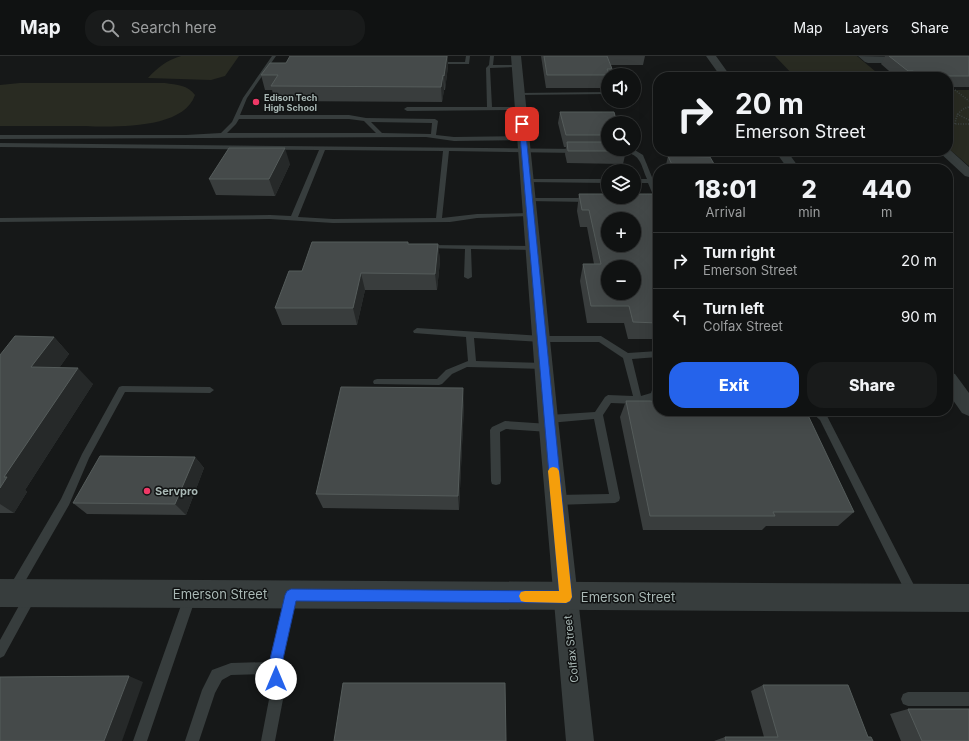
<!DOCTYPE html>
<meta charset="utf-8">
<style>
:root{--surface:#101212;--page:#191b1b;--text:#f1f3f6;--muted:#9c9e9f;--line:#303232;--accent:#2563eb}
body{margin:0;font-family:Inter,sans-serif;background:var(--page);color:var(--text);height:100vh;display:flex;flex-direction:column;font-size:15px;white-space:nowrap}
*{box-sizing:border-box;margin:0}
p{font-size:13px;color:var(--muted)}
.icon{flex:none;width:22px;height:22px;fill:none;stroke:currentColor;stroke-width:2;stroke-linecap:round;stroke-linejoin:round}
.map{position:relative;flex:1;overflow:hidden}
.sheet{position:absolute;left:653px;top:108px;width:300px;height:252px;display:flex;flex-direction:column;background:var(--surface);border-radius:16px;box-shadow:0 4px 16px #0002,0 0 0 1px var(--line)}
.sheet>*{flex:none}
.hud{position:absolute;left:653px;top:16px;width:300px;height:84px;border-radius:16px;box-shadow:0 4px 16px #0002,0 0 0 1px var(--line);background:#101212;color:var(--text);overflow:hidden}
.fabs{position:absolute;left:601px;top:12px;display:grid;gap:8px}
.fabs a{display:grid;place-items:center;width:40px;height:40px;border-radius:50%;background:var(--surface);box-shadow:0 4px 16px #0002,0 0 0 1px var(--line);font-size:20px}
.pin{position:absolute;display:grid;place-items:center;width:34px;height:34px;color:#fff;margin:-17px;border-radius:8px;box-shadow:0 2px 6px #0006}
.me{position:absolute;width:44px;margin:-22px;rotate:0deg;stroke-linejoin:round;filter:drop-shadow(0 0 3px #0008)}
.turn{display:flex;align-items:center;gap:14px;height:84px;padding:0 16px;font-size:18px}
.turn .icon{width:52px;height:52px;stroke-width:2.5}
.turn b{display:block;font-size:28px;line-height:34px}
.eta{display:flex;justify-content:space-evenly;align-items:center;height:68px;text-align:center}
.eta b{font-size:24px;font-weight:800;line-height:28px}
.action{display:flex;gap:8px;margin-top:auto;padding:8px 16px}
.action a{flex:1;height:46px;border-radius:16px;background:var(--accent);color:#fff;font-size:16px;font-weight:800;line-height:46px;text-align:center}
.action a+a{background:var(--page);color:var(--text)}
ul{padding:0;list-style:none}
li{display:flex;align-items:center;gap:12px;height:56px;padding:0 16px;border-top:1px solid var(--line)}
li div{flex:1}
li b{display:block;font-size:15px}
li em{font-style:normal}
header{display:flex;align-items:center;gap:24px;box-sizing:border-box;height:56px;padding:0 20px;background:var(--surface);border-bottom:1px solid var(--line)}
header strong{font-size:19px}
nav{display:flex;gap:22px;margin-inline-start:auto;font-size:14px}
.search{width:280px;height:36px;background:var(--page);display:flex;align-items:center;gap:10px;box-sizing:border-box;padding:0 14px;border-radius:16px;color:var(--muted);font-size:15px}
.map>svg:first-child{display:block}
.green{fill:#292b22}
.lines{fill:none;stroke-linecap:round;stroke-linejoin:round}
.path{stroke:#3d4443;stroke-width:1.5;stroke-dasharray:1 1.5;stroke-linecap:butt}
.service{fill:#373d3d;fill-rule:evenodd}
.minor{fill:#373d3d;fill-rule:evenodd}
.tertiary{fill:#373d3d;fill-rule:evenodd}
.wall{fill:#393d3d}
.shaded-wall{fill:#262929}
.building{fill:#454a4a;stroke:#555c5b;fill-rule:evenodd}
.route{fill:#2563eb;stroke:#184099}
.slow{fill:#f59e0b}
.poi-dot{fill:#ef3866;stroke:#111313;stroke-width:1.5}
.labels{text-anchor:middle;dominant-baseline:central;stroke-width:3;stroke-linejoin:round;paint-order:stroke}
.far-poi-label{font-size:9px;font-weight:bold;fill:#a9b8b5;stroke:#111313;text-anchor:start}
.poi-label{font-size:11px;font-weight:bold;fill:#a9b8b5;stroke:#111313;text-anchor:start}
.street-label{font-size:11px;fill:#a9b8b5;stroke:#111313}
.near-street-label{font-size:13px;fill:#a9b8b5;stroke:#111313}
</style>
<header>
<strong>Map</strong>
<div class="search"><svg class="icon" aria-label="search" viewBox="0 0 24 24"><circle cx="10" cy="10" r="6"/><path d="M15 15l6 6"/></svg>Search here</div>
<nav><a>Map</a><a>Layers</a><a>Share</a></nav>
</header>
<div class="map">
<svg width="969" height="685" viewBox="0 0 969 685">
<rect width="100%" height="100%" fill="#161818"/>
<path class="green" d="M181 0H239L225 20 211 24 148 22C157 12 167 4 181 0Z
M775 0H857L882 21H795Z
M20 27H165C177 29 188 29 195 39 182 77 102 70 71 70 47 70 24 70 0 70V29Z
M948 34H969V110L948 92Z"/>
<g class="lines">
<path class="path" d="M948 31 955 34 969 45
M957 58 969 64
M948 68H969
M955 68C956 59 960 53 969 51"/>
<path class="service" d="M272 0H276L247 42 240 59H349L366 62 435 63 438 65 436 79 454 81 523 80 526 82 523 84 454 85 426 81 0 83V79H186L221 77 232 66 243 42ZM239 63H349L364 65 376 77H227L236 68ZM371 66 432 67 431 78 382 77Z
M466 0H470L469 8H437L435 7 437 6H465Z
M490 0H494L493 9H517L519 10 517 11 490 12 492 51H521L524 53 523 54 407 55 404 53 407 51H487L486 12 489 9Z
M608 36V38L519 39 517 38 519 37Z
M0 87 578 93 581 95 578 97 449 95 442 162 477 158 532 157V159L530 160 477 162 450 166 333 167 270 163 0 166V162L270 159 291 160 319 94 0 91ZM325 94 443 95 436 162 333 163 298 161Z
M633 93 643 99 658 136V141L654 145 648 146 645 144 650 142 653 139 648 127H634V123H647C641 110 641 97 624 97 620 97 616 97 612 95L615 93Z
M527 123H608V127L525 126V124Z
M529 142H590L593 144 590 146 527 145V143Z
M427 189 533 190 536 192 533 194 471 193 472 221 468 223 464 221 465 193 425 192V190Z
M417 272 542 280H601L628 297 658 295V301L632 303 641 340 651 337 654 328 658 325V343L638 348 611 347 603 359 620 442 619 445 615 447 556 449 552 447 551 444 552 441 556 439 609 438 594 363 549 367 546 366 544 363 546 360 549 359 595 356 605 341 608 339 633 340 623 302 599 286H542L474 282 476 305 544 307 548 310 544 313 467 311 452 318 442 328 439 329 374 328 373 326 374 324 377 323H437L446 314 468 305 466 281 414 277 413 275Z
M122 330 210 331 214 334 210 337 125 336 89 402 69 449 19 536 15 538 11 536 9 532 11 528 61 443 82 398 119 331Z
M810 355H822L826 358 917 535 919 539 917 543 913 545 909 543 820 364Z
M505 365 549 368 552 369 554 372 552 375 549 376 506 373 500 376 501 425 500 428 496 429 492 428 491 425 490 374 492 371Z
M291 534 295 536 297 540 280 612 285 633 275 685H261L271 633 269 618 231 619 222 624 215 637 199 685H185L202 634 212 614 231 607 269 606 285 540 287 536Z
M30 535 34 537 36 541 34 545 4 600 0 602V584L26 537Z
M190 535 194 537 196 541 147 685H133L184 541 186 537Z
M908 636H969V650H908L903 648 901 643 903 638Z"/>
<path class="minor" d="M511 0H521L559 372 594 685H566L539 372Z
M706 0H716L731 21H721Z
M858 0 908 1 913 4 908 7H868L865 6Z
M948 92 969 111V121L965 120 938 95H948Z
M775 95H787L800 113H788Z
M948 316 955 318 969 337V360L962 357 948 337Z"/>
<path class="tertiary" d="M0 523 969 528V556L0 551Z"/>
</g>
<path class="wall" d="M541 0H645L643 9H611L612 13 611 19H608V32H546Z
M885 0H969V31H948V21H896L881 8Z
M448 10 445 34H444L442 46 275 45 272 34H265L261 19Z
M560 56 608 67V93L626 95 623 108 567 107 565 98 566 91H564L558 67Z
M668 100 717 113H665Z
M290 108 275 140 216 139 209 123Z
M579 138H658V283H628L624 267H587L580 225 583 208H594L587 171H580L577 155Z
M408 188H438L440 205 437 234H365L357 269H282L275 252Z
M54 281 69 298 59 312 93 328 25 434 27 436 14 457H0V299Z
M626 345 854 456 838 470H766L762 474H643L620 361Z
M464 348 459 454 323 452 316 438Z
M195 401 204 412 186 459 87 458 73 447Z
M763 629 868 681 873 685H714L725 681H764L751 635Z
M908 653 969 685H901L890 658Z"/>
<path class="shaded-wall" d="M447 0H448V10L445 34 444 20Z
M443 19 444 34 442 46 441 31Z
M285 92 290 108 275 140 269 123Z
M438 188 440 205 437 234 435 218Z
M361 217 365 234 357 269 353 252Z
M54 281 69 298 48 328 31 311Z
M78 312 93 328 25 434 27 436 14 457 0 448V432L4 421Z
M463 332 464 348 459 454 458 440Z
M195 401 204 412 186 459 175 448Z
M129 620 143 626 122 685H104Z"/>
<path class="building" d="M290 0H447L444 20 443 19 441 31 271 30 278 19H261L270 7H286Z
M544 0H607L612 13H607L610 19H547Z
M889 0H969V20H920L913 15H908Z
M560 56H614L617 67H608V79H566Z
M567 86H608V93H625L626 95H568Z
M229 92H285L269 123H209Z
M668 100 710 101 717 113H674Z
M579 138H608V141H634V138H658V267L633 266 629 250H591L583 208H601L589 154H582ZM608 163H634V189H608ZM608 211H634V237H608Z
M312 186H408V188H438L435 218 361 217 353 252H275L289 215H302Z
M15 280 54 281 31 311 78 312 4 421H7L0 432V299Z
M341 331 463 332 458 440 316 438Z
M626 345H658V355H806L854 456H773L775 460H650Z
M100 400 195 401 175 448 73 447Z
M129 620 104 685H0V621Z
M343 627H505L506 685H334Z
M763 629H848L868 681H871L873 685H726L725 681H778Z
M908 653H969V685H922Z"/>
<path class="route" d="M522 66 525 68 572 541 570 545 566 547 296 545 281 612 283 623 281 627 276 629 272 627 268 612 285 539 287 535 291 533 559 535 519 68Z"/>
<path class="slow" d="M553 411 557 412 559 415 572 541 570 545 566 547 525 546 521 545 519 540 521 536 525 535H559L548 415 550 412Z"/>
<g class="poi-dot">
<circle cx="256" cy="46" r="4"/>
<circle cx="147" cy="435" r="4"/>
</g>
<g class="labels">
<g class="far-poi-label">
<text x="264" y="41">Edison Tech<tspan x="264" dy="10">High School</tspan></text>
</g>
<g class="poi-label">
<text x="155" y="435">Servpro</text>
</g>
<g class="street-label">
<text transform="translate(571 593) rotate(-96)">Colfax Street</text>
</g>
<g class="near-street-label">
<text x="220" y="538">Emerson Street</text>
<text x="628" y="541">Emerson Street</text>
</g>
</g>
</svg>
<div class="fabs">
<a><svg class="icon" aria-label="sound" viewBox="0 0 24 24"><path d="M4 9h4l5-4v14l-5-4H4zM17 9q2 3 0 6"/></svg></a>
<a><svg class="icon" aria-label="search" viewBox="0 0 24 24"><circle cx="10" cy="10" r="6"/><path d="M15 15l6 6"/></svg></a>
<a><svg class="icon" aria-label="layers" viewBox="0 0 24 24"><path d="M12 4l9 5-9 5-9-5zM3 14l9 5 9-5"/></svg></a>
<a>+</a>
<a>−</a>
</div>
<div class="pin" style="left:522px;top:68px;background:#d93025"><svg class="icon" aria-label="arrive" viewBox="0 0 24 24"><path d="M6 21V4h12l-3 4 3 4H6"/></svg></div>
<svg class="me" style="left:276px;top:623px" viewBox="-20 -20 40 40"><circle r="19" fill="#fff"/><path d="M0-13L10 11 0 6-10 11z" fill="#2563eb"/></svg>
<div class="hud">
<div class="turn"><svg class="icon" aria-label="right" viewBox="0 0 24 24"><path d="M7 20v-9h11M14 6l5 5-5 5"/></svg><div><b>20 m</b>Emerson Street</div></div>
</div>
<section class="sheet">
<div class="eta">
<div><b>18:01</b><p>Arrival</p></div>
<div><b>2</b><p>min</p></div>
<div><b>440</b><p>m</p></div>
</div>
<ul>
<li><svg class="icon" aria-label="right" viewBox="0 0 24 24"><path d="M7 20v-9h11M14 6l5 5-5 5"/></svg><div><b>Turn right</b><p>Emerson Street</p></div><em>20 m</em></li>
<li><svg class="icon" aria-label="left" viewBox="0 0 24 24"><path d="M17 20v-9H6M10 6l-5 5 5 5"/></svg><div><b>Turn left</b><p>Colfax Street</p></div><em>90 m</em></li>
</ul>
<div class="action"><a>Exit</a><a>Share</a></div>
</section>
</div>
